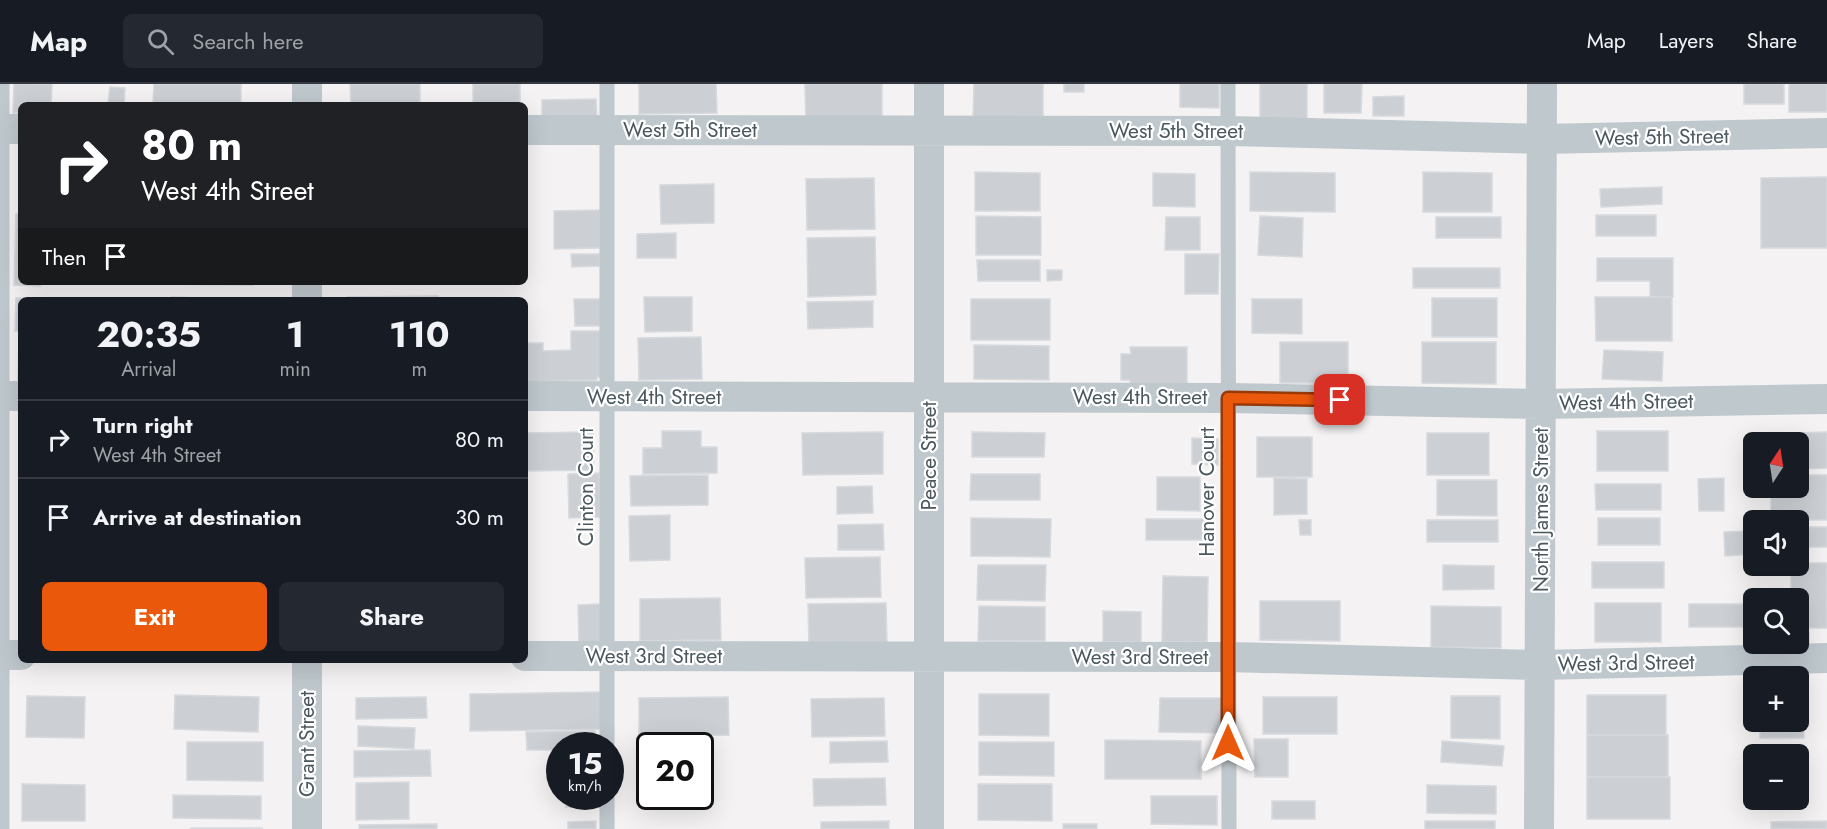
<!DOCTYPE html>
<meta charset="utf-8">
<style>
:root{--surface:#171b24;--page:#242831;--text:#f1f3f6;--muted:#9ea1a6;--line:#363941;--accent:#ea580c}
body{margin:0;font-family:Jost,sans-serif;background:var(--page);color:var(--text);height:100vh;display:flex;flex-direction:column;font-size:22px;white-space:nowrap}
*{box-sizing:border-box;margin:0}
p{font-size:20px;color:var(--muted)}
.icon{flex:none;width:33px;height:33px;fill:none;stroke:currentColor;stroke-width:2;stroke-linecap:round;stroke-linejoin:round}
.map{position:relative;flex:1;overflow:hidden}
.panel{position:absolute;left:18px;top:213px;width:510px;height:366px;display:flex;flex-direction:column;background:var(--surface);border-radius:9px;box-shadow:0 6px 24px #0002}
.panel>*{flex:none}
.hud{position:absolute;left:18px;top:18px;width:510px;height:183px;border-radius:9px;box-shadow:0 6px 24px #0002;background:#202124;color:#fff;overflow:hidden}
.needle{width:39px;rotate:12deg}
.buttons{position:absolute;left:1743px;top:348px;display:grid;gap:12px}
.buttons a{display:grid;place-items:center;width:66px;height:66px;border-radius:9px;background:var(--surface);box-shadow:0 6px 24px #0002;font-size:30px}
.speed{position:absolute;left:546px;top:648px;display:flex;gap:12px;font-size:30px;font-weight:700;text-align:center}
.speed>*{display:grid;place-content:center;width:78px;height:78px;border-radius:50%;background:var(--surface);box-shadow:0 6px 24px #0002;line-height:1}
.speed small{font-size:15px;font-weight:400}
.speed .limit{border:3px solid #111;border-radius:9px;background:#fff;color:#111}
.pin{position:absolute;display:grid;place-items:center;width:51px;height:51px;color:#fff;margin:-26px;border-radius:12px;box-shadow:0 3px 9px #0006}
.me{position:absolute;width:66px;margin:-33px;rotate:0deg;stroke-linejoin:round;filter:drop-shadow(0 0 4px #0008)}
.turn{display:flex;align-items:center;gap:21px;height:126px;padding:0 24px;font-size:27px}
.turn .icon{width:78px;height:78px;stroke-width:2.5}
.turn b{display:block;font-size:42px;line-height:51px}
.then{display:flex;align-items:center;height:57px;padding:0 24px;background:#0003;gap:12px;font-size:22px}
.eta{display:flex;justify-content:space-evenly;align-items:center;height:102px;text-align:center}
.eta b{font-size:36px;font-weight:700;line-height:42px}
.primary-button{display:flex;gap:12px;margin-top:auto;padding:12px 24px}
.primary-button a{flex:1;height:69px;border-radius:9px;background:var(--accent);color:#fff;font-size:24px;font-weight:700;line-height:69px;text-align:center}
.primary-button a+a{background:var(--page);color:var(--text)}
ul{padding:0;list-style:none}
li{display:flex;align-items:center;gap:18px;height:78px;padding:0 24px;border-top:2px solid var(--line)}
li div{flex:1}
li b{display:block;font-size:22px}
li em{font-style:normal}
header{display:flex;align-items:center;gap:36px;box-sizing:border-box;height:84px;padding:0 30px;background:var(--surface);border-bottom:2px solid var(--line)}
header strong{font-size:28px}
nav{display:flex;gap:33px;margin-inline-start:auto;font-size:21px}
.search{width:420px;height:54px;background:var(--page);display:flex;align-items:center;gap:15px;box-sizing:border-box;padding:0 21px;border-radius:9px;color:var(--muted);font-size:22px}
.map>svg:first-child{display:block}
.building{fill:#ccd0d4;stroke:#d6d9dd;stroke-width:1.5}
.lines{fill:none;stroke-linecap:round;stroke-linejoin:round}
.service{stroke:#bfc8cd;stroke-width:15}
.minor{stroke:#bfc8cd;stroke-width:30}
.route-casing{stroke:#983908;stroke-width:15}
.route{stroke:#ea580c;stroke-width:10}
.labels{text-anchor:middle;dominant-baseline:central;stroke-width:4.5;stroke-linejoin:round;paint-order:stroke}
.street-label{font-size:21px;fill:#4b585e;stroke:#fff}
</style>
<header>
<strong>Map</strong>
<div class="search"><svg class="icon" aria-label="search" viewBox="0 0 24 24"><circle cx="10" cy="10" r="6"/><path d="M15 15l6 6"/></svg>Search here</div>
<nav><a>Map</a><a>Layers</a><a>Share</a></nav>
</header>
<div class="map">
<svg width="1827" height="745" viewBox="0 0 1827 745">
<rect width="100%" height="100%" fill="#f4f2f2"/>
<path class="building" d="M14 0H52L51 21H21V29H13Z
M154 0H241V21L153 19Z
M350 0H420V21H351Z
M473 0H520V21H473Z
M639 0H716L717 29 639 30Z
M805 0H882V40L806 41Z
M974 0H1043V38H973Z
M1064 0H1084V8H1064Z
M1180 0H1219V24L1180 23Z
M1260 0H1307V35H1260Z
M1324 0H1362L1361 29H1324Z
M1744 0H1784V20H1744Z
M1789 0H1827V28H1789Z
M110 3 125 4 124 21 108 20Z
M1404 12V32H1373V13Z
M596 15 597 36 542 37V16Z
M975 88 1040 89V127H975Z
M1250 88 1335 89V128L1250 127Z
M1423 88 1492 89V128H1423Z
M1153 89 1195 90V123L1153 122Z
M1827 93V164H1761V94Z
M874 94 875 145 807 146 806 95Z
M714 100V139L661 140 660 101Z
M1662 103V120L1601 123 1600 105Z
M600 126V164L554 165V127Z
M16 130H21V198H40V202L14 201Z
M1596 131H1656V152H1596Z
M976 132 1041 133V171H976Z
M1260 132 1303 134 1302 173 1258 171Z
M1166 133H1200V166H1165Z
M1436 133H1501V154H1436Z
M676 149V174H637V150Z
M875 153 876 211 808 213 807 154Z
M571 170H599L600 182 572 183Z
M1185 170H1219L1218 210H1185Z
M1597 174H1673V213H1650V197H1597Z
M977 176H1040V197H978Z
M1413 184H1500V204H1413Z
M1047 186H1062V196L1047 197Z
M158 198H253V201L158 200Z
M438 212V216H347V213Z
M172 213 264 216H172Z
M644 213H692V247L645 248Z
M1595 213H1672V257H1596Z
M16 214 72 216H21V247H15Z
M1432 214H1497V253H1432Z
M574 215H601V242H575Z
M971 215H1050V256H971Z
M1252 215H1302V250L1252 249Z
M873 217V243L808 245 807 218Z
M571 247H602L603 293H597V296L525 298V259H543V267L571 266Z
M701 253 702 295 639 296 638 254Z
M19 258H21V295H18Z
M1280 258H1348V299H1280Z
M1422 258H1496V300L1422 299Z
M974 261 1049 262V296L974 295Z
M1130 263H1187V301H1130V296H1121V270H1131Z
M1604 266 1663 268 1662 297 1602 295Z
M662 347H701V363H717V389L643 390V364H662Z
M1597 347H1668V387H1597Z
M593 348 594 386 525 387V349Z
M883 348V390L803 391 802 349Z
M972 348 1045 349 1044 373H972Z
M1827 348V384L1798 385V349Z
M1427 349H1489V391H1427Z
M1257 353H1312V393H1257Z
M1192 354 1218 355V381L1192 380Z
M599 389 600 433 569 434 568 390Z
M971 390H1040V416H970Z
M708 391V421L631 422 630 392Z
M1798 391H1827V436H1771V404H1798Z
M1157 393H1200V427L1157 426Z
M1274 394 1307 395V430L1274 431Z
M1724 394V427H1699L1698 395Z
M1437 396H1497V432L1437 431Z
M1595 400H1661V426H1596Z
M872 402 873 429 837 430V403Z
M670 431V476L630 477 629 432Z
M971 434 1051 435 1050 473 971 472Z
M1598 434H1660V461H1598Z
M1146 435H1214V456H1146Z
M1299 436H1311V451H1300Z
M1427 436H1498V458H1427Z
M883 440 884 466H838V441Z
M1798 443H1827V463H1798Z
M1754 447V470L1725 472 1724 448Z
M880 473 881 513 806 514 805 474Z
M1592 478H1664V504H1592Z
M1798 479H1827V544H1798V514H1791V482H1798Z
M978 481H1046L1045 517 977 516Z
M1443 481 1494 482V505L1443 506Z
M1163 492 1208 493 1207 558H1162Z
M720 514 721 556 640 557V515Z
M1260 517H1340V557L1260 556Z
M886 519 887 560 809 562 808 520Z
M1595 519H1661V558H1595Z
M601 520V559H579L578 521Z
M1689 520H1754V543H1689Z
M979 522 1045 523V557H978Z
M1431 522 1501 523V564L1431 563Z
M1103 527 1141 528V558H1103Z
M1798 549H1809V561H1793V560H1798Z
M601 608 602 645 470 647V610Z
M979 610H1049V652L979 651Z
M175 611 259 613 258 648 174 645Z
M1587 611H1666V651H1587Z
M27 612 85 613 84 654 26 653Z
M1451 612H1500V655L1451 654Z
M426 613 427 634 356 635V614Z
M728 613 729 651 639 652V614Z
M1263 613H1337V650H1263Z
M884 614 885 652 812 653 811 615Z
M1160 614H1224V649L1159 648Z
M1798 626H1804V654H1760V638H1798Z
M358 642 415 644 414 665 358 662Z
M595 647V662H560V666H527L526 648Z
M1587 651H1668V693H1587Z
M1254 655H1288V693H1255Z
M1105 656 1201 657V695H1105Z
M887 657 888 678 830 679V658Z
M1442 657 1504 662 1502 682 1441 678Z
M187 658H263V697L187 696Z
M979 658H1054V692L979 691Z
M430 666 431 692 354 693V667Z
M552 673H560V697H552Z
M1587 693H1670V735H1587Z
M885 694 886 721 814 722 813 695Z
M409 698V735L356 736V699Z
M22 700 85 701V737H22Z
M978 700H1052V737L978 736Z
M1427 701 1496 702V730L1427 729Z
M173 711 261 712V735L173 734Z
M566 712H599L600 723H566Z
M1151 712H1217V741L1151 740Z
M1272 717H1315V735H1272Z
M596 737V745H568V738Z
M889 737V745H821V738Z
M1425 737H1495V745H1425Z
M1827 737V745H1771V738Z
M437 740V745H359V741Z
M1063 740H1097V745H1063Z
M191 744H263L191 745Z"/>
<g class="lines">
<path class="service" d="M1228 0 1229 745
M607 662V0
M2 745V0
M607 745V712"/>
<path class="minor" d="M307 0V21
M0 45H21
M525 46 1229 47 1542 55 1827 49
M307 216V198
M0 312H21
M525 312 1228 314 1541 320 1827 315
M0 571H21
M525 572 1228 573 1540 581 1827 574
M307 745V576
M929 745V0
M1539 745 1542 0"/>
</g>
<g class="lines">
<g class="route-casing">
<path id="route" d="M1228 659V314L1340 316"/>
</g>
<use href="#route" class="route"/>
</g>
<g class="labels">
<g class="street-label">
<text x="690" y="46">West 5th Street</text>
<text x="1176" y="47">West 5th Street</text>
<text transform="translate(1662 53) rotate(-1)">West 5th Street</text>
<text x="654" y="313">West 4th Street</text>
<text x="1140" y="313">West 4th Street</text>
<text transform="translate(1626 318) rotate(-1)">West 4th Street</text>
<text transform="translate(929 372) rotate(-90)">Peace Street</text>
<text transform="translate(586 403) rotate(-90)">Clinton Court</text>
<text transform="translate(1207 408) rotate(-90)">Hanover Court</text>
<text transform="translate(1541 426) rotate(-90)">North James Street</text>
<text x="654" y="572">West 3rd Street</text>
<text x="1140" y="573">West 3rd Street</text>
<text transform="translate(1626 579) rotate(-1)">West 3rd Street</text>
<text transform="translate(307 660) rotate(-90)">Grant Street</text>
</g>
</g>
</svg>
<div class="buttons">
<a><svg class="needle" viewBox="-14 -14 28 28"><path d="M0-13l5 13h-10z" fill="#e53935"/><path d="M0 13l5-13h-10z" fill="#9ea1a6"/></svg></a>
<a><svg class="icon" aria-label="sound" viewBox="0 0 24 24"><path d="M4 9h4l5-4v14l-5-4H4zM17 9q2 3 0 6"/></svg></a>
<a><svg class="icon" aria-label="search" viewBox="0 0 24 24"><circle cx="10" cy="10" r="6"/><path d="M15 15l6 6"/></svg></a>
<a>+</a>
<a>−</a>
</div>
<div class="speed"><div>15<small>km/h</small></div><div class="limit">20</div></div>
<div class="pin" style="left:1340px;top:316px;background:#d93025"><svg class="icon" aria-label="arrive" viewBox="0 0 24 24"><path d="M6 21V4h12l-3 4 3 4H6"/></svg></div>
<svg class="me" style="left:1228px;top:659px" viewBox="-20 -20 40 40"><path d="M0-17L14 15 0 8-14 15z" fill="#ea580c" stroke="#fff" stroke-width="4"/></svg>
<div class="hud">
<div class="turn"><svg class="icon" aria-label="right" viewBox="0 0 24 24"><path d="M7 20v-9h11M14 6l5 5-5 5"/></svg><div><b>80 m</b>West 4th Street</div></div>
<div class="then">Then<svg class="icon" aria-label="arrive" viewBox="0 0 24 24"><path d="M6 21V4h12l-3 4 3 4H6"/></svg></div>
</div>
<section class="panel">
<div class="eta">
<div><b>20:35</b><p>Arrival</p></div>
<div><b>1</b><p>min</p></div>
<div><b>110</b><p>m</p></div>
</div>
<ul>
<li><svg class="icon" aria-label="right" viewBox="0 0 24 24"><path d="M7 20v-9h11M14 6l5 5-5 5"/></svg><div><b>Turn right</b><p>West 4th Street</p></div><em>80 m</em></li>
<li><svg class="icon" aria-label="arrive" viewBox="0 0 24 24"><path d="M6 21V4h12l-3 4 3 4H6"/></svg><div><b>Arrive at destination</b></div><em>30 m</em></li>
</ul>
<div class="primary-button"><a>Exit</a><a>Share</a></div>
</section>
</div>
